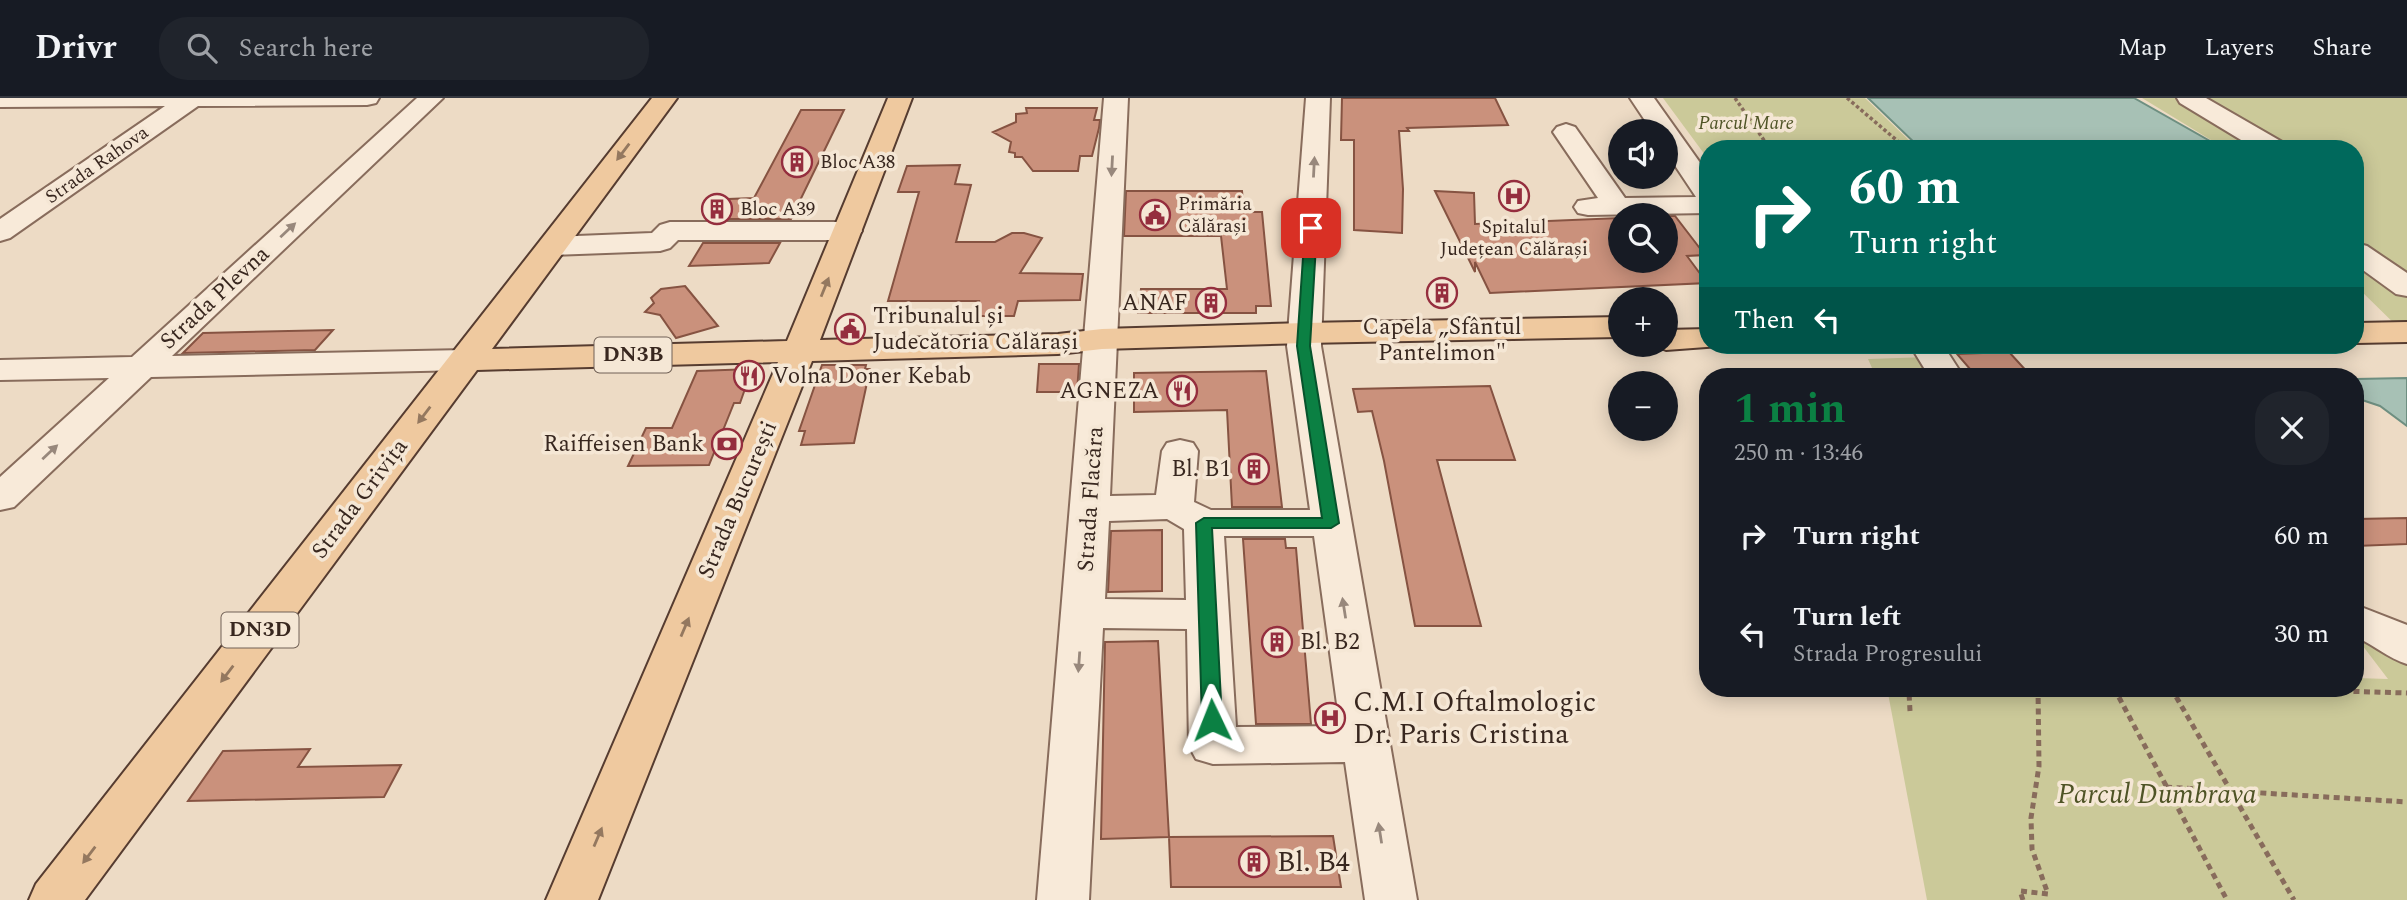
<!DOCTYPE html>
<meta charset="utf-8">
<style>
:root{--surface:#171b24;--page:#20242c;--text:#f1f3f6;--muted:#9ea1a6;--line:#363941;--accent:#0b8043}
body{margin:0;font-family:Spectral,serif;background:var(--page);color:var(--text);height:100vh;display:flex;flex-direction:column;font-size:26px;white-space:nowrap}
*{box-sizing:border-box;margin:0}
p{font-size:23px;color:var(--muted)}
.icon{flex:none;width:38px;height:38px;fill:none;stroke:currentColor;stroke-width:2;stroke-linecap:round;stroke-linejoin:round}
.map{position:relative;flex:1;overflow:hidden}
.drawer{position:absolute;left:1699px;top:270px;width:665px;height:329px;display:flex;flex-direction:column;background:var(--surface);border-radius:28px;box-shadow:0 4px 18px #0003}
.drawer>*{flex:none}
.hud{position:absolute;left:1699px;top:42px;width:665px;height:214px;border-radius:28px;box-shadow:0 4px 18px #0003;background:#00695c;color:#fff;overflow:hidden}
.controls{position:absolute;left:1608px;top:21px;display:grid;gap:14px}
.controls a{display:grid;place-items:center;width:70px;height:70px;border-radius:50%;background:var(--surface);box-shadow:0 4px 18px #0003;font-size:35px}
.pin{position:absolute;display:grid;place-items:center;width:60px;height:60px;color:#fff;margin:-30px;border-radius:14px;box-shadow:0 4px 10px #0006}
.me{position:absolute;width:77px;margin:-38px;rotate:358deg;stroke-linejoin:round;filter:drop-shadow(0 0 5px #0008)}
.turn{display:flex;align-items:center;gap:24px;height:147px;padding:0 35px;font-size:32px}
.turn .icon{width:91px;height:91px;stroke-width:2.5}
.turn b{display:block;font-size:49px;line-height:60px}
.then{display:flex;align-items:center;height:66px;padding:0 35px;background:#0003;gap:14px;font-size:26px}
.round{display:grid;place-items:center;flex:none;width:74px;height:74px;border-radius:28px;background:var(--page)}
.headline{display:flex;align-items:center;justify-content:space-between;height:119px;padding:0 35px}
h1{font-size:42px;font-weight:700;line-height:52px;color:var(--accent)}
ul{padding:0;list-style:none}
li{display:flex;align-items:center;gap:21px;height:98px;padding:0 35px}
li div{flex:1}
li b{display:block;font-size:26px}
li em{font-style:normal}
header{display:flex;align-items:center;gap:42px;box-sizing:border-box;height:98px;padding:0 35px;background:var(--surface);border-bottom:2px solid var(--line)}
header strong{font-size:33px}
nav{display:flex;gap:38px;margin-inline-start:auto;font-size:24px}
.search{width:490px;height:63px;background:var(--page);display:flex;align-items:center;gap:18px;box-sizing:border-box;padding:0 24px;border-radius:28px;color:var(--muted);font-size:26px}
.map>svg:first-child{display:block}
.green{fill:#cbc999}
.water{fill:#a7c1b5;stroke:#6e8f81;stroke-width:2}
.building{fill:#ca917c;stroke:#865342;stroke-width:2}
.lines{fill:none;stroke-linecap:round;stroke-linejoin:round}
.minor-casing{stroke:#886c5c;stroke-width:4}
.major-casing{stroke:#563c30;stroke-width:4}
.path-far1{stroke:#886c5c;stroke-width:3.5;stroke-dasharray:3.5 2.5;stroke-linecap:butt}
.path{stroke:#886c5c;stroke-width:5;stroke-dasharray:6 4.5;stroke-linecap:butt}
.minor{fill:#f8ead9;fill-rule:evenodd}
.major{fill:#efc99f;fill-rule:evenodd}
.oneway{fill:#94785f}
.oneway2{fill:#98887c}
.route{fill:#0b8043;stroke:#07532c;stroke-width:2}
.labels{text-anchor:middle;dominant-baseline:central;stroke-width:7;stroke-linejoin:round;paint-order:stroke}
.far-park-label{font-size:19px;font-style:italic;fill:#4f5426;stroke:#f5e7d5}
.far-poi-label{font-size:19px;fill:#38271f;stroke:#f5e7d5;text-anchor:start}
.far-street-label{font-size:19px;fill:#38271f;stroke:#f5e7d5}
.shield{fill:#f5e7d5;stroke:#716156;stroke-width:2}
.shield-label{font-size:21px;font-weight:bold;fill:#38271f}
.street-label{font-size:23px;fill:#38271f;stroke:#f5e7d5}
.poi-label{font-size:23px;fill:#38271f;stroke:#f5e7d5;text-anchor:end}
.near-poi-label{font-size:28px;fill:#38271f;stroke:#f5e7d5;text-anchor:start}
.near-park-label{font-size:28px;font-style:italic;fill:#4f5426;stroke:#f5e7d5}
</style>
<header>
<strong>Drivr</strong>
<div class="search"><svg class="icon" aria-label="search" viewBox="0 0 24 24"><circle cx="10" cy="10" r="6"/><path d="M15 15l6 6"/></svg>Search here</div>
<nav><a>Map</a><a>Layers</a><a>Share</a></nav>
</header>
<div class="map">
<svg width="2407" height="802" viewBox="0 0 2407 802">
<rect width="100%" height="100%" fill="#eddbc5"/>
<path class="green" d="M1663 0H1865L1918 51H1708V61Z
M2142 0H2407V238L2356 188V51H2216L2211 42Z
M1928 259 1937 278H1792L1790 272 1872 270 1868 261Z
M2356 539 2407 540V802H1927L1887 590H2356V580L2388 581Z"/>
<path class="water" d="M1868 0H2134L2224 51H1921Z
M2407 280V328L2380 308 2356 300V281Z"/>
<path class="building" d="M1342 0H1495L1508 27 1407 30 1409 33H1399L1403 91 1402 135 1354 132V42H1341Z
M1026 10H1097L1094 22H1100L1099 30 1092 58H1080L1078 73H1033L1022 59H1015V55L1009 54 1011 44 993 34 1016 24V16L1027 15Z
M801 12H844L791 121H716L728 101 754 100Z
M960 67 955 86 971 87 956 144H995L1012 135H1024L1042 140 1020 175 1083 176 1080 202 1018 203 1014 218H975L979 203H888L919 94H898L907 68Z
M1126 93H1242L1244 114H1262L1271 208H1256V215H1138L1141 191H1227L1221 138H1124Z
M1435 93 1474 95 1475 126 1620 120V163H1666V118H1675L1705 157 1687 158 1707 185 1490 195 1475 164V174Z
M703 145H780L769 165 689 168Z
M685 188 718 228 676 240 660 217 645 214 654 205 651 200 661 191Z
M333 232 315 252 183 255 203 235Z
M2009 254 2031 278H1976L1957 256Z
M1039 266H1079L1077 294H1037Z
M822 267H866L865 271H870L854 345 801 347 805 333H799Z
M752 271 740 305H734L709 367 628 368 646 330H672L697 273Z
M1266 273 1282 409H1232L1227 312 1134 314V275Z
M1490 288 1515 362H1437L1481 528H1415L1384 363 1372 313 1358 314 1353 291Z
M2407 420V446L2356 448V421Z
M1162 432V493L1108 494 1111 433Z
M1243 441H1285L1286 450H1296L1311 626H1256Z
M1158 543 1169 739 1101 741 1105 544Z
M310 651 298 669 401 667 384 699 188 703 223 653Z
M1333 738 1341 789H1171L1169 739Z"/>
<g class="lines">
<g class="minor-casing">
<path id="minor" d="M0 0H379L376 5 367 7 198 8 10 140 0 143V121L165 8 0 9Z
M417 0H443L172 258 465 252 477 255 482 262 477 269 465 272 151 279 14 409 0 412V379L109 280 0 282V262L132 259Z
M1104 0H1128L1110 398 1156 397 1162 353 1167 345 1180 342 1193 345 1198 353 1194 404 1211 412H1310L1287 248 1306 0H1330L1321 248 1417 802H1365L1345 664 1213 666 1196 661 1189 648 1187 531 1103 530 1089 802H1037ZM1167 421 1184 431 1186 502 1105 501 1109 423ZM1224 438H1314L1340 628 1236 629Z
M1630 0H1654L1708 76V115L1588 117 1578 115 1574 109 1578 103 1598 100 1553 34 1557 29 1566 26 1575 29 1625 100 1696 99 1666 54V33H1652Z
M2177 0H2206L2284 45 2288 51H2256L2180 5Z
M670 124H847L857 127 862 133 857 139 847 142H678L670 150 660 153 552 157 542 154 537 148 542 142 552 139 652 135 660 127Z
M2356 145 2367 148 2407 175V198L2396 196 2356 167Z
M1910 247H1943L1963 278H1929Z
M2356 507 2407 527V566C2388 560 2374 547 2356 539Z"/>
</g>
<g class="major-casing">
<path id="major" d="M652 0H677L492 251 787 243 888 0H912L820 242 1058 236 1102 231 1305 225 1620 219V239L1305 245 1102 251 1058 256 812 263 598 802H546L778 264 477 272 85 802H29L36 786Z
M2407 224V244L2356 245V225Z
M1708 231V247L1720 248 1666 252 1653 247H1666V232Z"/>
</g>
<path class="path-far1" d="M1735 0 1770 51
M1847 0 1907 51"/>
<path class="path" d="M2114 590 2227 802
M2171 590 2294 802
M2238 590 2407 595
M1910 613 1909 594 1913 590
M2166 689 2407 704
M2023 802 2020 793 2048 796 2032 751 2031 720 2039 668 2038 590"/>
<use href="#minor" class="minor"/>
<use href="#major" class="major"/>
</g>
<defs><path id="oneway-solid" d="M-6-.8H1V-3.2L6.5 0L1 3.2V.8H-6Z" transform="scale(1.75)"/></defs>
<g class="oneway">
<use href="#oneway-solid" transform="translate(623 54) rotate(127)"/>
<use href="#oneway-solid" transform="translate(825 189) rotate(-68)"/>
<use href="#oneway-solid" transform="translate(424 317) rotate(127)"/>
<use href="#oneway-solid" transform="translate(685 529) rotate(-67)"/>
<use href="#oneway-solid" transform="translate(227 576) rotate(127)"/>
<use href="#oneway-solid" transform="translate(598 739) rotate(-67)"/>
<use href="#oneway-solid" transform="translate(89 757) rotate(127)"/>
</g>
<g class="oneway2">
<use href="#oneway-solid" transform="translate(1112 68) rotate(93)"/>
<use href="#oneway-solid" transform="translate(1314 69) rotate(-87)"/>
<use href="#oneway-solid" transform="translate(288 132) rotate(-43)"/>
<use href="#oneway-solid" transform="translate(50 354) rotate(-43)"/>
<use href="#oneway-solid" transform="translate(1344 510) rotate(-99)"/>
<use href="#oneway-solid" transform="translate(1079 564) rotate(94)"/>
<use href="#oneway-solid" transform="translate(1380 735) rotate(-99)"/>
</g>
<path class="route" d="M1311 127 1317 130 1310 248 1339 425 1331 430H1212L1222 622 1219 627 1212 629 1205 627 1202 622 1196 425 1204 420H1322L1297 248 1305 130Z"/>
<defs>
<g id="building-ring" transform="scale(1.575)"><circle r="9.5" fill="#f5e7d5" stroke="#952e3e" stroke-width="1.5"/><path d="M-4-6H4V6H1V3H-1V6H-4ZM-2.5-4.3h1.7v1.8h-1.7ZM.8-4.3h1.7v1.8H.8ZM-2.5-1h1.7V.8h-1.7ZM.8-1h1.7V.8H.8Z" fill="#952e3e"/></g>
<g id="hospital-ring" transform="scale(1.575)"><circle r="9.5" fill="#f5e7d5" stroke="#952e3e" stroke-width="1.5"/><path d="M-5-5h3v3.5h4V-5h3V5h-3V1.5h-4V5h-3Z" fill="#952e3e"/></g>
<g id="civic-ring" transform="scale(1.575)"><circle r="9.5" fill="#f5e7d5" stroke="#952e3e" stroke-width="1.5"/><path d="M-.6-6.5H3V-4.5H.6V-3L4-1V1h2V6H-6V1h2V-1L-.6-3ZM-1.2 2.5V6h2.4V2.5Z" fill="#952e3e"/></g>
<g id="restaurant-ring" transform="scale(1.575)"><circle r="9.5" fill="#f5e7d5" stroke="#952e3e" stroke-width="1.5"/><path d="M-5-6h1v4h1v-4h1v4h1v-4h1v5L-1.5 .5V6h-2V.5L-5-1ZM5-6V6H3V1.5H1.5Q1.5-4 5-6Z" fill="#952e3e"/></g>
<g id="bank-ring" transform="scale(1.575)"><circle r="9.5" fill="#f5e7d5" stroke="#952e3e" stroke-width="1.5"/><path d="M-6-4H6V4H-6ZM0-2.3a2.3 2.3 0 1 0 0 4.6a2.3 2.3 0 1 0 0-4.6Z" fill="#952e3e"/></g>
</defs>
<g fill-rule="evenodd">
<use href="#building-ring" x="797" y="64"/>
<use href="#hospital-ring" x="1514" y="98"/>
<use href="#building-ring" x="717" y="111"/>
<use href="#civic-ring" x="1155" y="117"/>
<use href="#building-ring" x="1442" y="195"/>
<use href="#building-ring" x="1211" y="205"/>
<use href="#civic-ring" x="850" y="231"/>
<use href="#restaurant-ring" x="749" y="278"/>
<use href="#restaurant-ring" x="1182" y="293"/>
<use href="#bank-ring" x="727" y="346"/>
<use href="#building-ring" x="1254" y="371"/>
<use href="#building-ring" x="1277" y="544"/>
<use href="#hospital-ring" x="1330" y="620"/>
<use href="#building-ring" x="1254" y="764"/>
</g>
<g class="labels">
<g class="far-park-label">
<text x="1746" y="25">Parcul Mare</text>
</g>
<g class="far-poi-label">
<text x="820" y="64">Bloc A38</text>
<text x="1178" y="106">Primăria<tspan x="1178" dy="22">Călărași</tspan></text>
<text x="740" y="111">Bloc A39</text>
<text x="1514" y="129" text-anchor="middle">Spitalul<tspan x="1514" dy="22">Județean Călărași</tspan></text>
</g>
<g class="far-street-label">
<text transform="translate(97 67) rotate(-35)">Strada Rahova</text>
</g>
<g class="shield">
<rect x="594.5" y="239.5" width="77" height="35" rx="5"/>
<rect x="221.5" y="514.5" width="77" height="35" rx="5"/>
</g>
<g class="shield-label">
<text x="633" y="257">DN3B</text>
<text x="260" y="532">DN3D</text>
</g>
<g class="street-label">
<text transform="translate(215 200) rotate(-43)">Strada Plevna</text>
<text transform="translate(360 401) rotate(-53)">Strada Grivița</text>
<text transform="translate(1091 401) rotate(-86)">Strada Flacăra</text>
<text transform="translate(738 402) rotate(-67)">Strada București</text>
</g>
<g class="poi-label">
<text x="1188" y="205">ANAF</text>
<text x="873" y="218" text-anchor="start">Tribunalul și<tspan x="873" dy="26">Judecătoria Călărași</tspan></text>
<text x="1442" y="229" text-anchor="middle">Capela „Sfântul<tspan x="1442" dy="26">Pantelimon"</tspan></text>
<text x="772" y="278" text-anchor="start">Volna Doner Kebab</text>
<text x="1159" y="293">AGNEZA</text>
<text x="704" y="346">Raiffeisen Bank</text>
<text x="1231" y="371">Bl. B1</text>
<text x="1300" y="544" text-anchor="start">Bl. B2</text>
</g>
<g class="near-poi-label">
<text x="1353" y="604">C.M.I Oftalmologic<tspan x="1353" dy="32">Dr. Paris Cristina</tspan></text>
<text x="1277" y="764">Bl. B4</text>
</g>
<g class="near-park-label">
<text x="2157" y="696">Parcul Dumbrava</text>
</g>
</g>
</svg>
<div class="controls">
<a><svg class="icon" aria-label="sound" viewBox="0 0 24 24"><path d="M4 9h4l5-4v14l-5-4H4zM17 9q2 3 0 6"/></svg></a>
<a><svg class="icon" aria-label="search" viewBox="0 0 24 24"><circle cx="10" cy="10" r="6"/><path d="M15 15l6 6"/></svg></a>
<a>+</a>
<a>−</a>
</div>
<div class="pin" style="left:1311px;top:130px;background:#d93025"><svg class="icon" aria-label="arrive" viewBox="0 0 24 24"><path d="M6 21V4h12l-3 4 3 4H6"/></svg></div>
<svg class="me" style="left:1212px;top:622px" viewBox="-20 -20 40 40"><path d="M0-17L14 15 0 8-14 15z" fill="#0b8043" stroke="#fff" stroke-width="4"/></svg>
<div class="hud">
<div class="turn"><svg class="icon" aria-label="right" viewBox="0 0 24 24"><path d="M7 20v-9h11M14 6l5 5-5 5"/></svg><div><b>60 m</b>Turn right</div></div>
<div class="then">Then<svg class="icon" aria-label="left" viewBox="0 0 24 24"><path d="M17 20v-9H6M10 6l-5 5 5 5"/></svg></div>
</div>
<section class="drawer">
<div class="headline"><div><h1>1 min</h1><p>250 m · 13:46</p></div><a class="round"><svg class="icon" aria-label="close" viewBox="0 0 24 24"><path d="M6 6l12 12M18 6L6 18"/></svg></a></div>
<ul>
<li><svg class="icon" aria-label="right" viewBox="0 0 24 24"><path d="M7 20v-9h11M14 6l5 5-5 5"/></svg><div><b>Turn right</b></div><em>60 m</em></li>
<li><svg class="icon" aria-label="left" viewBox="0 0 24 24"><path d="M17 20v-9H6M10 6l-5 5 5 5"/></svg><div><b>Turn left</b><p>Strada Progresului</p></div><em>30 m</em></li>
</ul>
</section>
</div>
